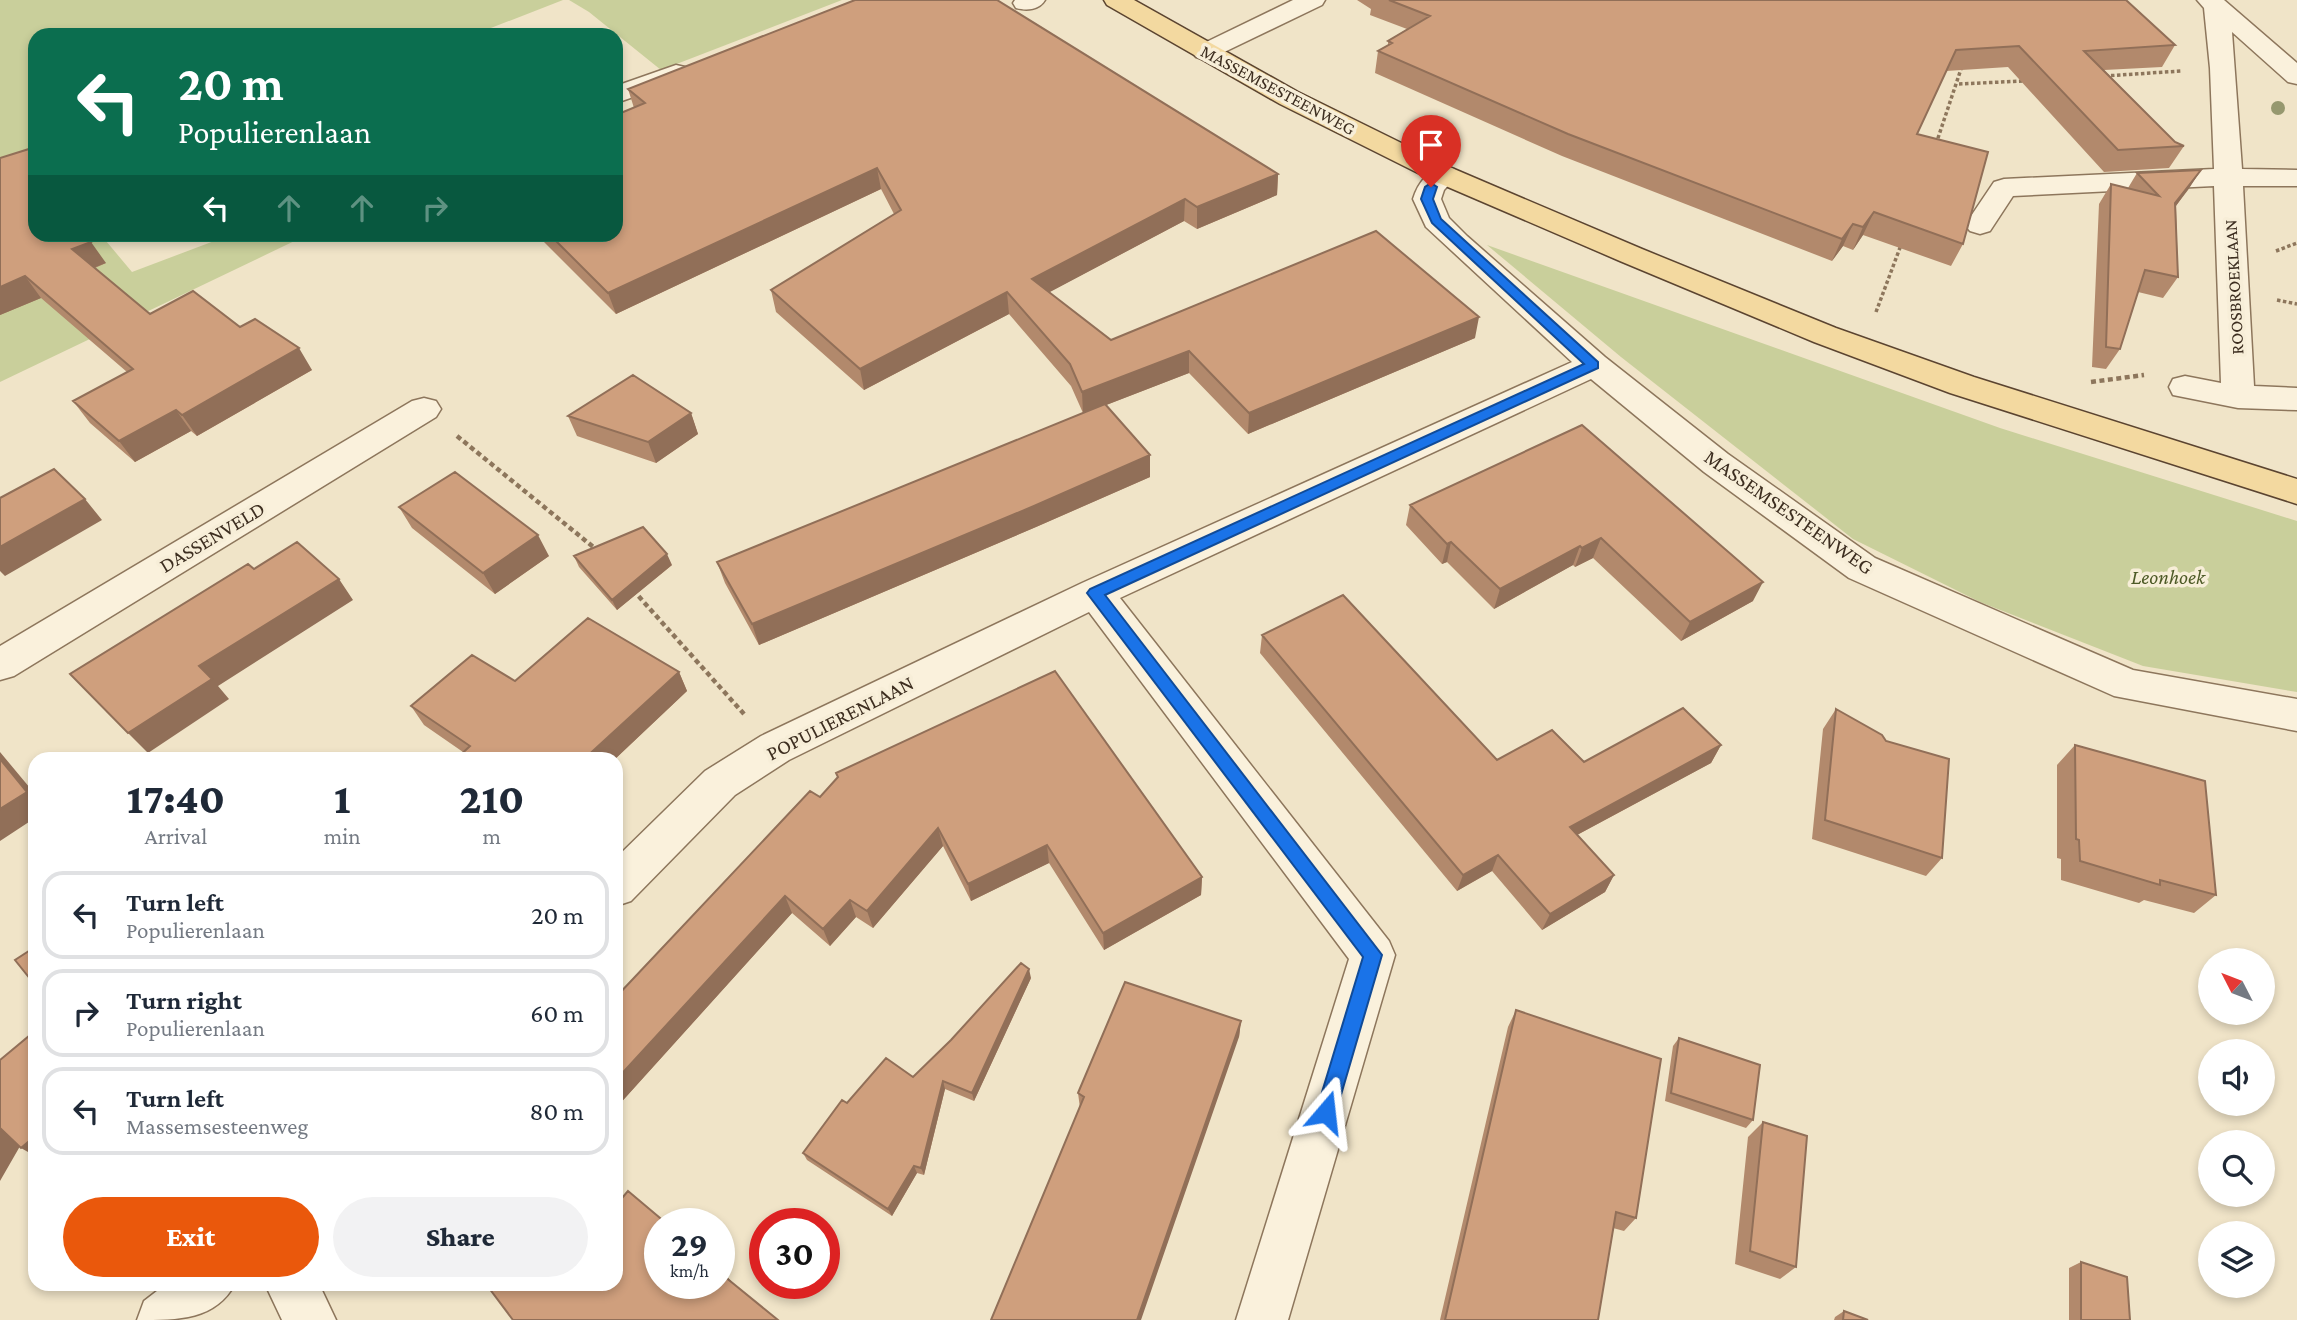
<!DOCTYPE html>
<style>
:root{--surface:#fff;--page:#f2f2f3;--text:#1f2937;--muted:#747a83;--line:#e0e1e3;--accent:#ea580c}
body{margin:0;font-family:"Crimson Pro",serif;background:var(--page);color:var(--text);height:100vh;display:flex;flex-direction:column;font-size:26px;white-space:nowrap}
*{box-sizing:border-box;margin:0}
p{font-size:23px;color:var(--muted)}
.icon{flex:none;width:38px;height:38px;fill:none;stroke:currentColor;stroke-width:2;stroke-linecap:round;stroke-linejoin:round}
.map{position:relative;flex:1;overflow:hidden}
.details{position:absolute;left:28px;top:752px;width:595px;height:539px;display:flex;flex-direction:column;background:var(--surface);border-radius:21px;box-shadow:0 4px 10px #0003}
.details>*{flex:none}
.guide{position:absolute;left:28px;top:28px;width:595px;height:214px;border-radius:21px;box-shadow:0 4px 10px #0003;background:#0b6e4f;color:#fff;overflow:hidden}
.needle{width:46px;rotate:312deg}
.controls{position:absolute;left:2198px;top:948px;display:grid;gap:14px}
.controls a{display:grid;place-items:center;width:77px;height:77px;border-radius:50%;background:var(--surface);box-shadow:0 4px 10px #0003;font-size:35px}
.speed{position:absolute;left:644px;top:1208px;display:flex;gap:14px;font-size:35px;font-weight:700;text-align:center}
.speed>*{display:grid;place-content:center;width:91px;height:91px;border-radius:50%;background:var(--surface);box-shadow:0 4px 10px #0003;line-height:1}
.speed small{font-size:18px;font-weight:400}
.speed .limit{border:10px solid #d22;background:#fff;color:#111}
.pin{position:absolute;display:grid;place-items:center;width:60px;height:60px;color:#fff;margin:-72px -30px;border-radius:50% 50% 50% 0;rotate:-45deg;box-shadow:0 0 7px #0007}
.pin .icon{rotate:45deg}
.me{position:absolute;width:77px;margin:-38px;rotate:17deg;stroke-linejoin:round;filter:drop-shadow(0 0 5px #0008)}
.turn{display:flex;align-items:center;gap:24px;height:147px;padding:0 35px;font-size:32px}
.turn .icon{width:91px;height:91px;stroke-width:2.5}
.turn b{display:block;font-size:49px;line-height:60px}
.lanes{display:flex;align-items:center;height:66px;padding:0 35px;background:#0003;justify-content:center;gap:35px;direction:ltr}
.lanes .off{opacity:.35}
.eta{display:flex;justify-content:space-evenly;align-items:center;height:119px;text-align:center}
.eta b{font-size:42px;font-weight:800;line-height:49px}
.primary-button{display:flex;gap:14px;margin-top:auto;padding:14px 35px}
.primary-button a{flex:1;height:80px;border-radius:42px;background:var(--accent);color:#fff;font-size:28px;font-weight:800;line-height:80px;text-align:center}
.primary-button a+a{background:var(--page);color:var(--text)}
ul{padding:0;list-style:none}
li{display:flex;align-items:center;gap:21px;height:88px;margin:0 14px 10px;padding:0 21px;border:4px solid var(--line);border-radius:21px}
li div{flex:1}
li b{display:block;font-size:26px}
li em{font-style:normal}
.map>svg:first-child{display:block}
.green{fill:#c9cf9b}
.lines{fill:none;stroke-linecap:round;stroke-linejoin:round}
.minor-casing{stroke:#8d765c;stroke-width:3}
.major-casing{stroke:#5b4430;stroke-width:3}
.path-far1{stroke:#8d765c;stroke-width:3.5;stroke-dasharray:3.5 2.5;stroke-linecap:butt}
.path{stroke:#8d765c;stroke-width:4.5;stroke-dasharray:5 3.5;stroke-linecap:butt}
.minor{fill:#faf1dc;fill-rule:evenodd}
.major{fill:#f3d9a0;fill-rule:evenodd}
.tree{fill:#96986f}
.wall{fill:#b2896c}
.shaded-wall{fill:#916f58}
.building{fill:#cf9f7d;stroke:#916f58;stroke-width:2}
.route{fill:#1a73e8;stroke:#114b97;stroke-width:2}
.labels{text-anchor:middle;dominant-baseline:central;stroke-width:7;stroke-linejoin:round;paint-order:stroke}
.far-street-label{font-size:18px;fill:#3d2e20;stroke:#f7eed8}
.street-label{font-size:21px;fill:#3d2e20;stroke:#f7eed8}
.park-label{font-size:21px;font-style:italic;fill:#4d5a26;stroke:#f7eed8}
</style>
<div class="map">
<svg width="2297" height="1320" viewBox="0 0 2297 1320">
<rect width="100%" height="100%" fill="#f0e4c8"/>
<path class="green" d="M0 0H563L473 35H35V234L101 235 132 272 230 235H307L0 382Z
M569 0H842L661 70 589 12Z
M1487 245 2000 428 2297 521V692L2143 666 1980 602 1853 539 1621 357Z"/>
<g class="lines">
<g class="minor-casing">
<path id="minor" d="M1015 0H1045C1039 10 1027 11 1016 8L1013 3Z
M1293 0H1325L1322 5 1214 57 1205 60 1196 57 1192 52 1196 47Z
M2197 0H2224L2297 63V84L2288 82 2232 32 2242 169 2297 170V186H2243L2254 386 2297 388V410L2238 408 2173 395 2169 387 2173 379 2185 376 2221 383 2214 186 2013 196 1990 231 1980 234 1970 231 1965 225 1994 182 2004 179 2214 169 2210 68 2204 8Z
M676 65 685 67 689 73 685 79 616 103V86Z
M1444 167 1454 169 1458 175 1444 190 1441 199 1449 218 1467 236 1605 357 1728 454 1875 558 2133 670 2297 699V731L2114 696 1849 578 1704 472 1591 379 1120 598 1389 941 1395 955 1288 1320H1236L1349 959 1089 612 789 760 735 795 631 901 616 906V858L705 771 761 736 1082 583 1572 362 1426 227 1413 199C1418 183 1427 171 1444 167Z
M424 398 436 401 441 409 436 417 14 676 0 680V646L412 401Z
M166 1284H235C215 1320 180 1320 137 1320L144 1301Z
M265 1284H319L336 1320H282Z"/>
</g>
<g class="major-casing">
<path id="major" d="M1104 0H1134L1298 92 1454 169 1642 249 1836 328 1974 377 2297 479V504L1950 393 1814 342 1620 261 1434 181 1280 104 1107 5Z"/>
</g>
<path class="path-far1" d="M2105 76 2181 71
M1959 84 2023 81
M1936 144 1962 66
M2276 251 2297 243
M2277 300 2297 304
M1876 312 1901 245"/>
<path class="path" d="M2091 382 2144 375
M457 436 597 550
M633 590 744 714"/>
<use href="#minor" class="minor"/>
<use href="#major" class="major"/>
</g>
<circle class="tree" cx="2278" cy="108" r="7"/>
<path class="wall" d="M1357 0H2126L2175 45 2162 67 2104 70 2175 142 2184 146 2169 168 2104 172 2008 67 1946 71 1917 134 1963 244 1951 266 1863 235 1853 250 1843 246 1832 261 1562 156 1375 73 1378 51 1388 45V41L1407 29 1370 15 1371 9Z
M628 89 1278 174 1277 195 1197 229 1184 221 1049 292 1111 340 1475 338 1248 434 1189 373 1106 405 1150 477 1036 527 759 645 725 583 717 562 1083 413 1071 386 1009 314 864 390 776 312 771 290 894 214 881 189 616 314 536 234H616L634 108Z
M0 158 35 234 106 263 95 268 150 314 240 327 312 370 197 436 191 431 135 462 90 423 73 401 127 372 41 298 0 315Z
M2201 170 2176 206 2178 277 2163 298 2138 292 2120 349 2106 369 2092 367 2099 204 2111 184 2128 188 2137 173Z
M691 413 698 434 656 463 577 436 568 416Z
M1582 425 1753 601 1681 641 1593 558 1575 567 1573 565 1494 609 1447 562 1442 564 1406 525 1410 505Z
M399 507 549 556 495 594 412 528Z
M574 556 672 565 617 610 579 567Z
M1262 635 1497 760 1584 762 1721 745 1711 763 1577 835 1614 875 1605 892 1542 930 1492 871 1457 891 1260 653Z
M679 672 687 691 614 760H455L463 752 424 725 411 706 515 681Z
M1836 709 1942 858 1926 876 1812 839 1823 729Z
M2075 745 2216 895 2194 913 2144 900 2139 903 2061 880V859L2057 858V765Z
M836 773 1202 877 1201 895 1104 950 1049 863 971 901 943 846 873 928 856 917 830 946 792 913 616 1108 820 797 838 778Z
M1031 978 974 1101 945 1089 924 1175 917 1173 892 1216 807 1160 803 1153 847 1103 913 1077Z
M1516 1010 1636 1218 1624 1231 1613 1228 1598 1320H1440L1508 1027Z
M1241 1021 1239 1037 1080 1108 1078 1093Z
M1679 1038 1753 1120 1746 1128 1665 1101 1673 1046Z
M1763 1122 1796 1267 1780 1279 1735 1264 1748 1137Z
M2081 1262 2130 1320H2069V1268Z
M1844 1311 1868 1320H1834L1835 1317Z"/>
<path class="shaded-wall" d="M877 168 881 189 616 314 608 293Z
M2201 170 2188 190 2162 224 2175 203Z
M1278 174 1277 195 1197 229V207Z
M1185 199 1184 221 1033 301 1032 279Z
M1874 212 1863 235 1853 250 1863 227Z
M1853 224 1843 246 1832 261 1842 239Z
M91 242 106 263 88 270 72 249Z
M25 276 41 298 0 315V287Z
M1007 292 1009 314 864 390 860 369Z
M1479 317 1475 338 1248 434 1249 413Z
M299 348 312 370 197 436 182 415Z
M1189 351V373L1083 414 1082 392Z
M176 410 191 431 135 462 119 441Z
M691 413 698 434 656 463 648 442Z
M1150 455V477L1036 527 759 645 752 624Z
M85 499 102 520 5 576 0 571V547Z
M538 535 549 556 495 594 483 573Z
M1601 538 1593 558 1575 567 1582 548Z
M1451 542 1447 562 1442 564 1447 544Z
M1580 546 1573 565 1494 609 1500 589Z
M667 554 672 565 617 610 612 600Z
M339 579 353 600 218 686 229 699 148 753 128 733 199 666Z
M1763 582 1753 601 1681 641 1690 622Z
M679 672 687 691 614 760H583Z
M1721 745 1711 763 1562 843 1570 827Z
M0 752 35 794V818L0 841Z
M938 828 943 846 873 928 867 911Z
M1047 845 1049 863 971 901 968 884Z
M1498 855 1492 871 1457 891 1463 875Z
M1614 875 1605 892 1542 930 1550 914Z
M1202 877 1201 895 1104 950 1103 933Z
M785 896 792 913 616 1108V1080Z
M850 900 856 917 830 946 823 929Z
M1029 969 1031 978 974 1101 972 1093Z
M1241 1021 1239 1037 1141 1320H1137Z
M943 1081 945 1089 924 1175 921 1168Z
M1 1129 23 1141 0 1181V1130Z
M35 1136V1156L21 1148Z
M914 1166 917 1173 892 1216 888 1209Z
M721 1270 732 1282 719 1272Z"/>
<path class="building" d="M855 0H997L1278 174 1197 207 1185 199 1032 279 1111 340 1376 231 1479 317 1249 413 1189 351 1082 392 1070 364 1007 292 860 369 771 290 901 210 877 168 608 293 549 234H616V115L645 103 628 89Z
M1389 0H2126L2175 45 2084 51 2175 142 2184 146 2118 150 2019 46 1956 50 1917 134 1988 152 1963 244 1874 212 1863 227 1853 224 1842 239 1568 134 1378 51 1392 43 1388 41 1430 16Z
M29 149 35 156V234H85L91 242 72 249 150 314 193 291 240 327 255 319 299 348 182 415 176 410 119 441 73 401 133 369 25 276 0 287V158Z
M2201 170 2175 203 2178 277 2145 270 2120 349 2106 347 2111 184 2159 196 2137 173Z
M633 375 691 413 648 442 568 416Z
M1105 404 1150 455 1034 506 752 624 717 562Z
M1582 425 1763 582 1690 622 1601 538 1582 548 1580 546 1500 589 1451 542 1447 544 1410 505Z
M54 469 85 499 0 547V498Z
M455 472 538 535 483 573 399 507Z
M643 527 667 554 612 600 574 556Z
M297 542 339 579 199 666 212 679 128 733 70 674 248 564 254 569Z
M1343 595 1497 760 1552 730 1584 762 1683 708 1721 745 1570 827 1614 875 1550 914 1498 855 1463 875 1262 635Z
M588 618 679 672 583 760H455L470 746 411 706 472 655 515 681Z
M1055 671 1202 877 1103 933 1047 845 968 884 938 828 867 911 850 900 823 929 785 896 616 1080V997L810 791 820 797 838 777 836 773Z
M1836 709 1882 735 1886 741 1949 759 1942 858 1825 820Z
M2075 745 2205 781 2216 895 2160 880V885L2080 861 2079 840 2076 839Z
M0 759 27 792 0 809Z
M35 947V985L15 960Z
M1021 963 1029 969 972 1093 943 1081 921 1168 914 1166 888 1209 803 1153 842 1100 847 1103 886 1058 913 1077 951 1040Z
M1125 982 1241 1021 1137 1320H991L1084 1097 1078 1093Z
M1516 1010 1661 1059 1636 1218 1616 1212 1598 1320H1445Z
M35 1031V1136L21 1148 1 1129 0 1130V1060Z
M1679 1038 1760 1065 1753 1120 1671 1093Z
M1763 1122 1807 1136 1796 1267 1750 1251Z
M628 1191 666 1223H660V1283H719V1268L721 1270 719 1272 778 1320H513L486 1284H616V1205Z
M2081 1262 2127 1277 2130 1320H2081Z
M1844 1311 1868 1320H1843Z"/>
<path class="route" d="M1431 183 1437 187 1433 199 1441 219 1598 362V368L1105 595 1382 955 1336 1112 1333 1119 1326 1121 1319 1119 1316 1112 1363 957 1087 593 1090 589 1584 364 1432 223 1421 199 1425 187Z"/>
<g class="labels">
<g class="far-street-label">
<text transform="translate(1278 90) rotate(28)">MASSEMSESTEENWEG</text>
<text transform="translate(2234 287) rotate(-93)">ROOSBROEKLAAN</text>
</g>
<g class="street-label">
<text transform="translate(1789 512) rotate(35)">MASSEMSESTEENWEG</text>
<text transform="translate(212 537) rotate(-31)">DASSENVELD</text>
<text transform="translate(840 718) rotate(-27)">POPULIERENLAAN</text>
</g>
<g class="park-label">
<text x="2168" y="577">Leonhoek</text>
</g>
</g>
</svg>
<div class="controls">
<a><svg class="needle" viewBox="-14 -14 28 28"><path d="M0-13l5 13h-10z" fill="#e53935"/><path d="M0 13l5-13h-10z" fill="#747a83"/></svg></a>
<a><svg class="icon" aria-label="sound" viewBox="0 0 24 24"><path d="M4 9h4l5-4v14l-5-4H4zM17 9q2 3 0 6"/></svg></a>
<a><svg class="icon" aria-label="search" viewBox="0 0 24 24"><circle cx="10" cy="10" r="6"/><path d="M15 15l6 6"/></svg></a>
<a><svg class="icon" aria-label="layers" viewBox="0 0 24 24"><path d="M12 4l9 5-9 5-9-5zM3 14l9 5 9-5"/></svg></a>
</div>
<div class="speed"><div>29<small>km/h</small></div><div class="limit">30</div></div>
<div class="pin" style="left:1431px;top:187px;background:#d93025"><svg class="icon" aria-label="arrive" viewBox="0 0 24 24"><path d="M6 21V4h12l-3 4 3 4H6"/></svg></div>
<svg class="me" style="left:1326px;top:1112px" viewBox="-20 -20 40 40"><path d="M0-17L14 15 0 8-14 15z" fill="#1a73e8" stroke="#fff" stroke-width="4"/></svg>
<div class="guide">
<div class="turn"><svg class="icon" aria-label="left" viewBox="0 0 24 24"><path d="M17 20v-9H6M10 6l-5 5 5 5"/></svg><div><b>20 m</b>Populierenlaan</div></div>
<div class="lanes"><svg class="icon" aria-label="left" viewBox="0 0 24 24"><path d="M17 20v-9H6M10 6l-5 5 5 5"/></svg><svg class="icon off" aria-label="ahead" viewBox="0 0 24 24"><path d="M12 20V5M6 11l6-6 6 6"/></svg><svg class="icon off" aria-label="ahead" viewBox="0 0 24 24"><path d="M12 20V5M6 11l6-6 6 6"/></svg><svg class="icon off" aria-label="right" viewBox="0 0 24 24"><path d="M7 20v-9h11M14 6l5 5-5 5"/></svg></div>
</div>
<section class="details">
<div class="eta">
<div><b>17:40</b><p>Arrival</p></div>
<div><b>1</b><p>min</p></div>
<div><b>210</b><p>m</p></div>
</div>
<ul>
<li><svg class="icon" aria-label="left" viewBox="0 0 24 24"><path d="M17 20v-9H6M10 6l-5 5 5 5"/></svg><div><b>Turn left</b><p>Populierenlaan</p></div><em>20 m</em></li>
<li><svg class="icon" aria-label="right" viewBox="0 0 24 24"><path d="M7 20v-9h11M14 6l5 5-5 5"/></svg><div><b>Turn right</b><p>Populierenlaan</p></div><em>60 m</em></li>
<li><svg class="icon" aria-label="left" viewBox="0 0 24 24"><path d="M17 20v-9H6M10 6l-5 5 5 5"/></svg><div><b>Turn left</b><p>Massemsesteenweg</p></div><em>80 m</em></li>
</ul>
<div class="primary-button"><a>Exit</a><a>Share</a></div>
</section>
</div>
